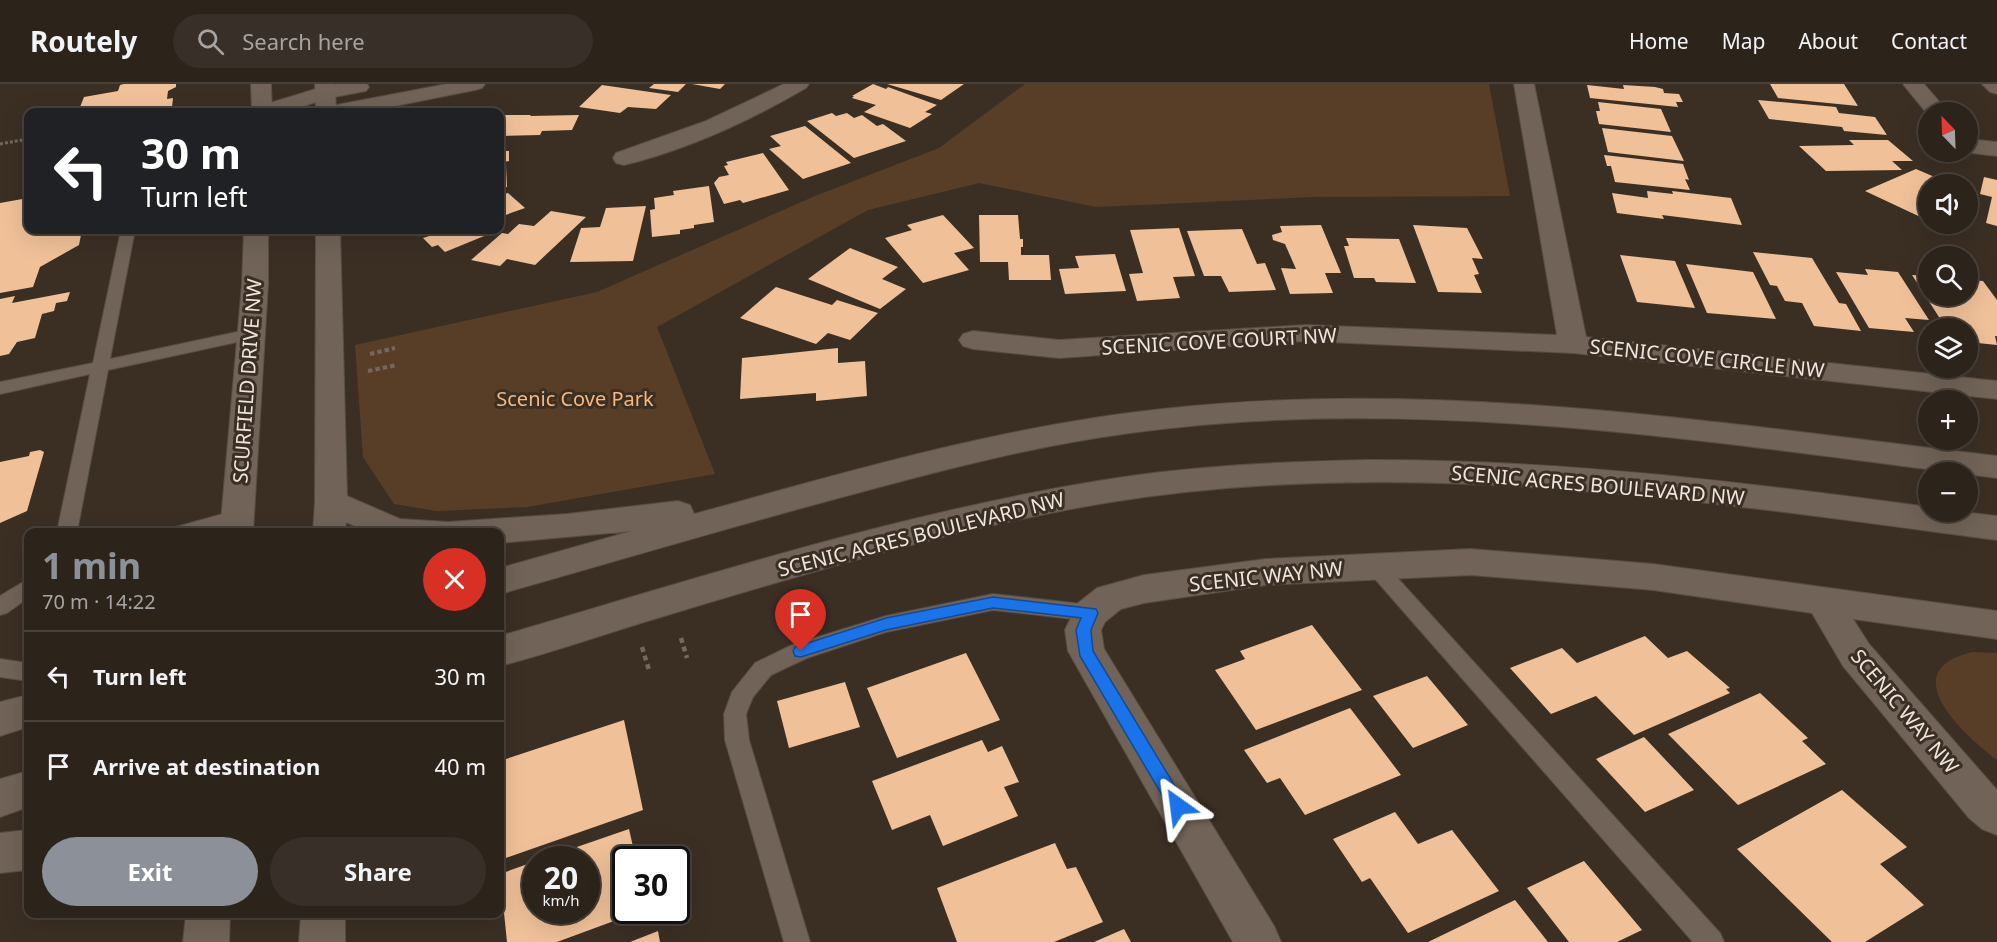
<!DOCTYPE html>
<meta charset="utf-8">
<style>
:root{--surface:#2c231b;--page:#382f28;--text:#f1f3f6;--muted:#a6a4a3;--line:#48403a;--accent:#8c9099}
body{margin:0;font-family:"Noto Sans",sans-serif;background:var(--page);color:var(--text);height:100vh;display:flex;flex-direction:column;font-size:22px;white-space:nowrap}
*{box-sizing:border-box;margin:0}
p{font-size:20px;color:var(--muted)}
.icon{flex:none;width:33px;height:33px;fill:none;stroke:currentColor;stroke-width:2;stroke-linecap:round;stroke-linejoin:round}
.map{position:relative;flex:1;overflow:hidden}
.side{position:absolute;left:24px;top:444px;width:480px;height:390px;display:flex;flex-direction:column;background:var(--surface);border-radius:12px;box-shadow:0 6px 24px #0002,0 0 0 2px var(--line)}
.side>*{flex:none}
.guide{position:absolute;left:24px;top:24px;width:480px;height:126px;border-radius:12px;box-shadow:0 6px 24px #0002,0 0 0 2px var(--line);background:#202124;color:#fff;overflow:hidden}
.needle{width:39px;rotate:337deg}
.fabs{position:absolute;left:1918px;top:18px;display:grid;gap:12px}
.fabs a{display:grid;place-items:center;width:60px;height:60px;border-radius:50%;background:var(--surface);box-shadow:0 6px 24px #0002,0 0 0 2px var(--line);font-size:30px}
.speed{position:absolute;left:522px;top:762px;display:flex;gap:12px;font-size:30px;font-weight:700;text-align:center}
.speed>*{display:grid;place-content:center;width:78px;height:78px;border-radius:50%;background:var(--surface);box-shadow:0 6px 24px #0002,0 0 0 2px var(--line);line-height:1}
.speed small{font-size:15px;font-weight:400}
.speed .limit{border:3px solid #111;border-radius:9px;background:#fff;color:#111}
.pin{position:absolute;display:grid;place-items:center;width:51px;height:51px;color:#fff;margin:-62px -26px;border-radius:50% 50% 50% 0;rotate:-45deg;box-shadow:0 0 6px #0007}
.pin .icon{rotate:45deg}
.me{position:absolute;width:66px;margin:-33px;rotate:329deg;stroke-linejoin:round;filter:drop-shadow(0 0 4px #0008)}
.turn{display:flex;align-items:center;gap:21px;height:126px;padding:0 18px;font-size:27px}
.turn .icon{width:78px;height:78px;stroke-width:2.5}
.turn b{display:block;font-size:42px;line-height:51px}
.round{display:grid;place-items:center;flex:none;width:63px;height:63px;border-radius:32px;background:var(--page)}
.summary{display:flex;align-items:center;justify-content:space-between;height:102px;padding:0 18px}
h1{font-size:36px;font-weight:700;line-height:45px;color:var(--accent)}
.primary-button{display:flex;gap:12px;margin-top:auto;padding:12px 18px}
.primary-button a{flex:1;height:69px;border-radius:36px;background:var(--accent);color:#fff;font-size:24px;font-weight:700;line-height:69px;text-align:center}
.primary-button a+a{background:var(--page);color:var(--text)}
ul{padding:0;list-style:none}
li{display:flex;align-items:center;gap:18px;height:90px;padding:0 18px;border-top:2px solid var(--line)}
li div{flex:1}
li b{display:block;font-size:22px}
li em{font-style:normal}
header{display:flex;align-items:center;gap:36px;box-sizing:border-box;height:84px;padding:0 30px;background:var(--surface);border-bottom:2px solid var(--line)}
header strong{font-size:28px}
nav{display:flex;gap:33px;margin-inline-start:auto;font-size:21px}
.search{width:420px;height:54px;background:var(--page);display:flex;align-items:center;gap:15px;box-sizing:border-box;padding:0 21px;border-radius:33px;color:var(--muted);font-size:22px}
.map>svg:first-child{display:block}
.green{fill:#583e27}
.building{fill:#f0c199}
.lines{fill:none;stroke-linecap:round;stroke-linejoin:round}
.service-casing{stroke:#574d43;stroke-width:2}
.minor-casing{stroke:#574d43;stroke-width:2}
.tertiary-casing{stroke:#574d43;stroke-width:2}
.path-far2{stroke:#73685f;stroke-width:3;stroke-dasharray:3 2;stroke-linecap:butt}
.path-far1{stroke:#73685f;stroke-width:4;stroke-dasharray:4.5 3;stroke-linecap:butt}
.path{stroke:#73685f;stroke-width:4.5;stroke-dasharray:5 4;stroke-linecap:butt}
.service{fill:#716357;fill-rule:evenodd}
.minor{fill:#716357;fill-rule:evenodd}
.tertiary{fill:#716357;fill-rule:evenodd}
.route{fill:#1a73e8;stroke:#114b97;stroke-width:1.5}
.labels{text-anchor:middle;dominant-baseline:central;stroke-width:6;stroke-linejoin:round;paint-order:stroke}
.street-label{font-size:20px;fill:#eee5de;stroke:#3b2f24}
.park-label{font-size:20px;fill:#f8b77d;stroke:#3b2f24}
</style>
<header>
<strong>Routely</strong>
<div class="search"><svg class="icon" aria-label="search" viewBox="0 0 24 24"><circle cx="10" cy="10" r="6"/><path d="M15 15l6 6"/></svg>Search here</div>
<nav><a>Home</a><a>Map</a><a>About</a><a>Contact</a></nav>
</header>
<div class="map">
<svg width="1997" height="858" viewBox="0 0 1997 858">
<rect width="100%" height="100%" fill="#3b2f24"/>
<path class="green" d="M1025 0H1489L1510 112 1314 113 1096 123 979 99 868 126 657 243 715 390 527 423 437 427 394 420 363 373 355 261 597 208 815 112 939 64Z
M1973 568 1997 569V676C1964 651 1892 586 1973 568Z"/>
<path class="building" d="M124 0H176V3L168 7 167 15 173 14 172 23 163 24V28H78L84 13 118 7 120 1Z
M654 0H686L678 8 649 4Z
M692 0H725L720 5Z
M873 0 886 5 888 3 937 21 925 28 932 30 910 44 864 28 876 21 852 14 854 12H852Z
M887 0H964L941 16Z
M1770 0H1844L1858 22 1778 14Z
M602 1 671 11 656 25 628 23 620 29 579 23Z
M1587 1 1624 5 1623 1 1655 3 1663 5 1664 9 1679 10 1683 18H1676L1678 23 1590 14Z
M1758 16 1836 23 1839 29 1875 33 1887 51 1844 47 1842 43 1769 35Z
M1598 18 1661 25 1671 48 1599 40 1596 27H1600Z
M832 29 836 32 847 29 854 34 862 31 877 42 883 40 906 57 854 74 807 37Z
M500 31H531L530 32 579 31 572 46 542 47 540 51 500 52Z
M805 42 851 79 803 95 769 65 781 62 770 52Z
M1602 44 1672 52 1684 77 1608 68Z
M1849 56H1888L1913 77H1892L1902 86 1826 87 1799 62 1854 61Z
M506 67H509V77L500 79V68Z
M763 69 789 106 743 119 740 116 724 120 714 99 719 93 729 91 724 82 728 81 726 78Z
M1604 71 1683 80 1689 96 1685 95 1690 106 1615 98 1611 82H1607Z
M506 81 507 103 500 104V82Z
M1916 85 1951 100H1929V137L1865 107Z
M1984 93 1997 96V142L1986 139 1992 113 1980 110Z
M709 102 714 138 694 141V144L680 146V150L652 153 650 126 655 125 654 114 674 111 673 107Z
M1647 107 1673 110 1672 107 1731 114 1742 141 1662 131 1664 135 1617 129 1612 109 1648 114Z
M508 109 525 124 500 133V111Z
M28 114V146H82L79 161 40 183 33 203 0 209V119Z
M646 122 633 177 570 178 581 144 600 143 606 124Z
M551 127 586 133 535 181 507 175 500 182 471 176 502 149 508 150 519 140 534 142Z
M943 131 974 164 954 169 969 186 923 199 885 154 912 146 907 141Z
M979 131H1018L1020 155H1023V163H1021V171H1049L1051 196H1009L1008 178H980Z
M1321 141 1341 189H1325L1333 209 1290 210 1281 184 1296 185 1285 160 1273 156 1272 151 1282 148 1280 142Z
M1413 141 1467 144 1483 175 1472 174 1479 190 1474 191 1482 209 1438 208Z
M1179 144 1195 192 1173 193 1180 214 1137 217 1129 190 1143 189 1130 146Z
M1242 145 1257 180 1265 179 1276 206 1229 208 1221 192H1204L1187 147Z
M436 146H499L445 168 438 161 432 163 423 154 439 149Z
M1346 154 1399 155 1416 199 1376 198 1374 194H1354L1344 162H1349Z
M850 164 898 183 882 195 906 205 880 225 808 195Z
M1753 168 1812 174 1839 219 1846 220 1861 247 1814 242 1802 219 1785 217 1777 202 1770 201Z
M1115 170 1126 207 1065 210 1059 185 1079 184 1075 172Z
M1620 171 1675 177 1695 224 1637 218Z
M1686 180 1753 188 1776 235 1707 229Z
M1865 185 1898 188 1929 236 1905 234 1914 248 1869 244 1836 188 1868 191Z
M1912 191 1929 192V212H1968V196L1983 197 1997 216V252H1995L1997 261 1968 258V244H1946Z
M776 203 832 221 837 216 878 229 850 256 828 249 816 260 740 234Z
M70 208 67 217 56 219 54 227 42 230 35 254 17 258 9 270 0 272V215L15 212 12 219Z
M838 264V279L865 277 867 312 816 317V309L740 315 742 274Z
M40 366 44 368 27 427 0 439V378L29 372 30 368Z
M1312 541 1362 606 1256 646 1215 586 1245 575 1240 567Z
M1645 552 1668 574 1687 567 1730 604 1726 605 1730 609 1634 651 1596 612 1551 630 1510 584 1562 564 1577 579Z
M966 569 1000 636 897 674 867 604Z
M1427 592 1468 641 1413 664 1373 612Z
M845 598 860 643 789 664 777 617Z
M1760 609 1808 654 1802 657 1826 680 1738 721 1668 650Z
M1350 624 1401 691 1305 731 1280 694 1267 699 1244 666Z
M624 636 643 726 500 776V677Z
M1644 653 1694 706 1645 728 1596 675Z
M982 656 988 668 1002 662 1019 698 1004 703 1018 732 943 762 930 731 892 746 872 697Z
M1842 706 1907 763 1880 780 1924 821 1865 858H1832L1737 765Z
M1395 728 1418 760 1452 746 1499 807 1408 849 1370 794 1362 798 1333 755Z
M629 745 636 776H626V826L641 827 557 858H507L500 790 536 777V826H586V776L542 775Z
M1055 759 1067 785 1076 783 1103 838 1054 858H957L937 804Z
M1584 777 1642 846 1617 858H1569L1527 804Z
M1515 816 1548 858H1428Z
M1124 845 1131 858H1094Z
M658 847 660 858H630Z"/>
<g class="lines">
<g class="service-casing">
<path id="service" d="M121 146H135L110 275 251 245 259 250 251 255 108 286 77 448H57L90 290 0 310V298L93 279Z
M237 426 244 428 247 433 244 438 207 448H173L176 443Z
M1375 474 1382 477 1720 849 1724 858H1693L1368 487 1365 482 1368 477Z
M28 495V514L7 529 0 531V512Z
M993 510 1091 521 1098 523 1102 529 1098 535 1091 537 993 526 886 548 807 574 771 591 753 613 746 630 749 656 810 858H784L725 656 724 630 732 608 755 579 792 561 886 532Z
M0 575 28 579V597L0 593Z"/>
</g>
<g class="minor-casing">
<path id="minor" d="M338 0H367L369 3 366 7 329 14 285 28H254L257 23 319 4Z
M447 0H485L482 4 475 6 365 28H320L323 23 331 22Z
M784 0H809L806 4C751 36 686 66 624 81L616 79 613 74 616 69 706 37Z
M1514 0H1534L1586 253 1997 297V315L1573 269 1306 257 1059 274 973 265 963 262 959 256 963 250 973 247 1059 256 1306 241 1557 251Z
M1903 0H1924L1948 28H1929V32Z
M1982 0H1997V10L1990 8Z
M1968 55 1997 58V72L1963 68H1968Z
M1471 465 1653 480 1997 527V555L1853 535 1869 560 1997 706V751L1982 745 1969 734 1843 582 1812 529 1653 506 1471 491 1266 501 1144 519 1121 525 1105 538 1101 546 1104 565 1274 842 1281 858H1233L1068 567 1065 546 1078 519 1097 504 1144 491 1266 475Z"/>
</g>
<g class="tertiary-casing">
<path id="tertiary" d="M251 0H271L272 28H252Z
M315 0H335L336 28H316Z
M244 146H268V200L253 448H220L242 200Z
M316 146H340L347 412 400 435 448 438 567 430 678 417 690 421 694 430C851 387 1009 340 1172 324 1447 295 1724 340 1997 372V394C1714 359 1418 309 1130 349 1039 361 950 384 861 408 740 440 620 476 500 510V484L632 447 500 459V448H368L346 438 345 448H313L315 418Z
M1365 376C1555 375 1741 398 1929 423V428H1963L1997 432V456C1701 417 1403 370 1105 419 955 444 807 489 661 533 607 549 554 568 500 582V552C698 494 899 429 1104 396 1190 382 1278 378 1365 376Z
M28 611V643L0 652V618Z
M28 687V723L0 733V695Z
M28 746V786L0 789V749Z
M186 830H230L229 858H183Z
M301 830H345V858H299Z"/>
</g>
<path class="path-far2" d="M0 60 28 55"/>
<path class="path-far1" d="M370 270 395 264
M368 287 397 281"/>
<path class="path" d="M681 554 687 574
M642 563 649 586"/>
<use href="#service" class="service"/>
<use href="#minor" class="minor"/>
<use href="#tertiary" class="tertiary"/>
</g>
<path class="route" d="M993 513 1096 525 1098 529 1091 546 1093 567 1184 717 1186 722 1184 728 1178 730 1172 728 1080 572 1076 546 1081 534 993 524 886 546 801 573 795 572 793 567 795 563 886 534Z"/>
<g class="labels">
<g class="street-label">
<text transform="translate(1219 257) rotate(-3)">SCENIC COVE COURT NW</text>
<text transform="translate(1707 274) rotate(6)">SCENIC COVE CIRCLE NW</text>
<text transform="translate(247 297) rotate(-86)">SCURFIELD DRIVE NW</text>
<text transform="translate(1598 401) rotate(5)">SCENIC ACRES BOULEVARD NW</text>
<text transform="translate(921 450) rotate(-14)">SCENIC ACRES BOULEVARD NW</text>
<text transform="translate(1266 492) rotate(-6)">SCENIC WAY NW</text>
<text transform="translate(1905 627) rotate(50)">SCENIC WAY NW</text>
</g>
<g class="park-label">
<text x="575" y="314">Scenic Cove Park</text>
</g>
</g>
</svg>
<div class="fabs">
<a><svg class="needle" viewBox="-14 -14 28 28"><path d="M0-13l5 13h-10z" fill="#e53935"/><path d="M0 13l5-13h-10z" fill="#a6a4a3"/></svg></a>
<a><svg class="icon" aria-label="sound" viewBox="0 0 24 24"><path d="M4 9h4l5-4v14l-5-4H4zM17 9q2 3 0 6"/></svg></a>
<a><svg class="icon" aria-label="search" viewBox="0 0 24 24"><circle cx="10" cy="10" r="6"/><path d="M15 15l6 6"/></svg></a>
<a><svg class="icon" aria-label="layers" viewBox="0 0 24 24"><path d="M12 4l9 5-9 5-9-5zM3 14l9 5 9-5"/></svg></a>
<a>+</a>
<a>−</a>
</div>
<div class="speed"><div>20<small>km/h</small></div><div class="limit">30</div></div>
<div class="pin" style="left:801px;top:567px;background:#d93025"><svg class="icon" aria-label="arrive" viewBox="0 0 24 24"><path d="M6 21V4h12l-3 4 3 4H6"/></svg></div>
<svg class="me" style="left:1178px;top:722px" viewBox="-20 -20 40 40"><path d="M0-17L14 15 0 8-14 15z" fill="#1a73e8" stroke="#fff" stroke-width="4"/></svg>
<div class="guide">
<div class="turn"><svg class="icon" aria-label="left" viewBox="0 0 24 24"><path d="M17 20v-9H6M10 6l-5 5 5 5"/></svg><div><b>30 m</b>Turn left</div></div>
</div>
<section class="side">
<div class="summary"><div><h1>1 min</h1><p>70 m · 14:22</p></div><a class="round" style="background:#d93025;color:#fff"><svg class="icon" aria-label="close" viewBox="0 0 24 24"><path d="M6 6l12 12M18 6L6 18"/></svg></a></div>
<ul>
<li><svg class="icon" aria-label="left" viewBox="0 0 24 24"><path d="M17 20v-9H6M10 6l-5 5 5 5"/></svg><div><b>Turn left</b></div><em>30 m</em></li>
<li><svg class="icon" aria-label="arrive" viewBox="0 0 24 24"><path d="M6 21V4h12l-3 4 3 4H6"/></svg><div><b>Arrive at destination</b></div><em>40 m</em></li>
</ul>
<div class="primary-button"><a>Exit</a><a>Share</a></div>
</section>
</div>
